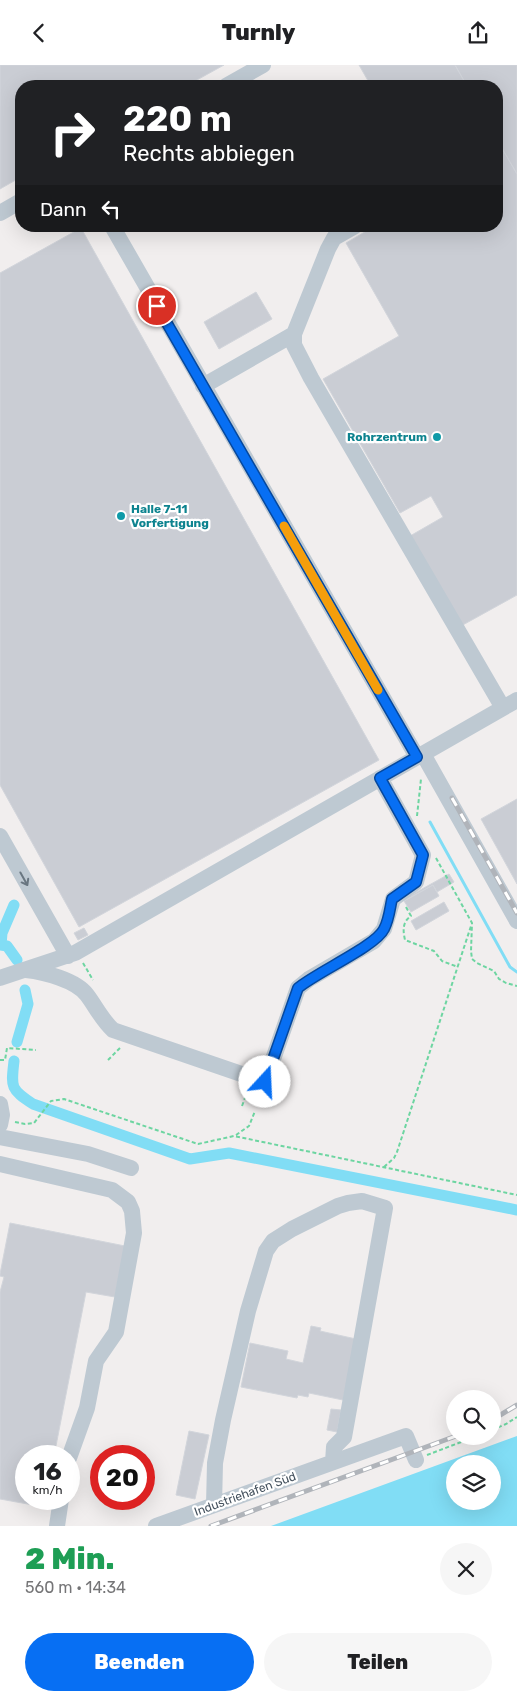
<!DOCTYPE html>
<html lang="de">
<meta charset="utf-8">
<style>
:root{--surface:#fff;--page:#f6f6f6;--text:#202124;--muted:#757577;--accent:#076ff3}
body{margin:0;font-family:Rubik,sans-serif;background:var(--page);color:var(--text);height:100vh;display:flex;flex-direction:column;font-size:19px;white-space:nowrap}
*{box-sizing:border-box;margin:0}
p{font-size:16px;color:var(--muted)}
.icon{flex:none;width:28px;height:28px;fill:none;stroke:currentColor;stroke-width:2;stroke-linecap:round;stroke-linejoin:round}
.map{position:relative;height:1461px;overflow:hidden}
.details{display:flex;flex-direction:column;background:var(--surface);flex:1}
.details>*{flex:none}
.banner{position:absolute;left:15px;top:15px;width:488px;height:152px;border-radius:20px;box-shadow:0 5px 20px #0002;background:#202124;color:#fff;overflow:hidden}
.buttons{position:absolute;left:446px;top:1325px;display:grid;gap:10px}
.buttons a{display:grid;place-items:center;width:55px;height:55px;border-radius:50%;background:var(--surface);box-shadow:0 5px 20px #0002;font-size:25px}
.speed{position:absolute;left:15px;top:1380px;display:flex;gap:10px;font-size:25px;font-weight:700;text-align:center}
.speed>*{display:grid;place-content:center;width:65px;height:65px;border-radius:50%;background:var(--surface);box-shadow:0 5px 20px #0002;line-height:1}
.speed small{font-size:12px;font-weight:400}
.speed .limit{border:8px solid #d22;background:#fff;color:#111}
.pin{position:absolute;display:grid;place-items:center;width:42px;height:42px;color:#fff;margin:-21px;border:2px solid #fff;border-radius:50%;box-shadow:0 1px 5px #0007}
.me{position:absolute;width:55px;margin:-28px;rotate:20deg;stroke-linejoin:round;filter:drop-shadow(0 0 4px #0008)}
.turn{display:flex;align-items:center;gap:18px;height:105px;padding:0 25px;font-size:22px}
.turn .icon{width:65px;height:65px;stroke-width:2.5}
.turn b{display:block;font-size:35px;line-height:42px}
.then{display:flex;align-items:center;height:48px;padding:0 25px;background:#0003;gap:10px;font-size:19px}
.round{display:grid;place-items:center;flex:none;width:52px;height:52px;border-radius:26px;background:var(--page)}
.overview{display:flex;align-items:center;justify-content:space-between;height:85px;padding:0 25px}
h1{font-size:30px;font-weight:800;line-height:38px;color:#1e9e55}
.action{display:flex;gap:10px;margin-top:auto;padding:10px 25px}
.action a{flex:1;height:58px;border-radius:30px;background:var(--accent);color:#fff;font-size:20px;font-weight:800;line-height:58px;text-align:center}
.action a+a{background:var(--page);color:var(--text)}
header{display:flex;justify-content:space-between;align-items:center;height:65px;padding:0 25px;background:var(--surface);font-size:22px;font-weight:800}
.map>svg:first-child{display:block}
.water{fill:#81ddf5;fill-rule:evenodd}
.lines{fill:none;stroke-linecap:round;stroke-linejoin:round}
.stream{stroke:#81ddf5;stroke-width:3}
.canal{stroke:#81ddf5;stroke-width:11}
.building{fill:#cacdd4;stroke:#d2d5db}
.path{stroke:#6dd5a1;stroke-width:2;stroke-dasharray:4 2.5;stroke-linecap:butt}
.minor{stroke:#bec9d2;stroke-width:16}
.rail-casing{stroke:#b0b4ba;stroke-width:5}
.rail{stroke:#fff;stroke-width:3;stroke-dasharray:9;stroke-linecap:butt}
.oneway{stroke:#697681}
.route-casing{stroke:#05489e;stroke-width:12}
.route{stroke:#076ff3;stroke-width:9}
.slow{stroke:#f59e0b;stroke-width:9}
.culture-dot{fill:#0f9aa8;stroke:#fff;stroke-width:2}
.labels{text-anchor:middle;dominant-baseline:central;stroke-width:4.5;stroke-linejoin:round;paint-order:stroke}
.culture-label{font-size:12px;font-weight:bold;fill:#0d838f;stroke:#fff;text-anchor:end}
.street-label{font-size:12px;fill:#45525e;stroke:#fff}
</style>
<header><svg class="icon" aria-label="back" viewBox="0 0 24 24"><path d="M15 5l-7 7 7 7"/></svg>Turnly<svg class="icon" aria-label="share" viewBox="0 0 24 24"><path d="M12 15V3M7 8l5-5 5 5M5 13v7h14v-7"/></svg></header>
<div class="map">
<svg width="517" height="1461" viewBox="0 0 517 1461">
<rect width="100%" height="100%" fill="#f1eeee"/>
<path class="water" d="M517 1371V1461H271ZM455 1399H492V1436H455Z"/>
<g class="lines">
<path class="stream" d="M430 757 510 902 517 907"/>
<path class="canal" d="M0 880 7 881 17 895
M1 880 2 868 14 840
M17 977 28 939 25 925
M14 996C11 1022 10 1024 33 1039L190 1094 229 1088 517 1145"/>
</g>
<path class="building" d="M0 0H224L186 21H21V112L0 124Z
M359 0H455L467 21H371Z
M455 0H517V109L496 73V21H467Z
M496 73 517 109V530L461 561 410 471 443 452 431 431 400 448 323 314 399 271 346 178 375 161H496Z
M81 163 379 695 79 862 0 720V208Z
M256 227 272 254 219 284 204 257Z
M517 734V819L481 754Z
M449 809 454 817 437 827 433 820 404 836V834Z
M433 820 439 831 411 847 404 836Z
M444 837 449 846 416 865 411 856Z
M84 863 88 870 78 875 74 868Z
M10 1158 125 1181 115 1232 86 1227 54 1391H26V1434H45L44 1442 0 1434V1227L4 1212 0 1211V1209Z
M311 1261 321 1263 320 1266 356 1274 343 1335 309 1328 308 1332 298 1330 297 1333 241 1322 250 1278 288 1286 286 1294 303 1298Z
M331 1344 341 1345 337 1367 327 1365Z
M189 1366 209 1370 195 1434 176 1430Z"/>
<g class="lines">
<path class="path" d="M417 751 421 714
M436 793 472 858 471 886 472 894 477 898 494 906 499 914 506 918 517 921
M406 842 411 851C402 857 403 866 405 875L434 886 442 896 458 902
M83 898 93 915
M0 995H5L7 983 36 985
M108 995 120 983
M242 1041 248 1025
M15 1057 25 1059 34 1058 51 1036 64 1034 198 1079 234 1071 517 1130
M236 1070 249 1061 255 1046
M384 1102 394 1093 397 1087 471 861
M492 1365 506 1359 517 1352
M427 1390 477 1371"/>
<path class="minor" d="M226 21 263 0
M0 148 21 136
M112 161 417 692
M355 161 334 173 328 184 294 269V280L311 313 503 643
M203 321 294 269
M423 689 517 856
M0 771 68 891
M26 905C44 907 76 915 87 930 96 942 102 955 113 965L265 1017 298 923 309 914 374 876 384 864 393 834 416 817 423 790 380 713
M0 913 75 888 517 635
M0 1039 2 1050 0 1060
M0 1072 88 1089 131 1103
M0 1099 112 1125 128 1137 132 1146 134 1168 116 1267 96 1296 87 1343 69 1393
M214 1440 215 1398 223 1355 248 1246 266 1186 273 1176 292 1164 338 1141 348 1138 362 1136 385 1143 344 1372 334 1382 333 1397
M57 1461 61 1434
M156 1461 406 1371 416 1395"/>
<g class="rail-casing">
<path id="rail" d="M452 733 517 848
M492 1355 517 1340
M211 1461 456 1371"/>
</g>
<use href="#rail" class="rail"/>
</g>
<defs><path id="oneway-shaft" d="M-6 0H5M1.5-3L5.5 0L1.5 3" fill="none" stroke-width="1.6" stroke-linecap="round" stroke-linejoin="round" transform="scale(1.25)"/></defs>
<use class="oneway" href="#oneway-shaft" transform="translate(24 814) rotate(61)"/>
<g class="lines">
<g class="route-casing">
<path id="route" d="M157 241 417 692 380 713 423 790 416 817 392 834C390 843 389 855 384 864 376 881 317 907 298 923L265 1017"/>
</g>
<use href="#route" class="route"/>
<path class="slow" d="M284 461 378 625"/>
</g>
<g class="culture-dot">
<circle cx="437" cy="372" r="5"/>
<circle cx="121" cy="451" r="5"/>
</g>
<g class="labels">
<g class="culture-label">
<text x="427" y="372">Rohrzentrum</text>
<text x="131" y="444" text-anchor="start">Halle 7-11<tspan x="131" dy="14">Vorfertigung</tspan></text>
</g>
<g class="street-label">
<text transform="translate(245 1429) rotate(-20)">Industriehafen Süd</text>
</g>
</g>
</svg>
<div class="buttons">
<a><svg class="icon" aria-label="search" viewBox="0 0 24 24"><circle cx="10" cy="10" r="6"/><path d="M15 15l6 6"/></svg></a>
<a><svg class="icon" aria-label="layers" viewBox="0 0 24 24"><path d="M12 4l9 5-9 5-9-5zM3 14l9 5 9-5"/></svg></a>
</div>
<div class="speed"><div>16<small>km/h</small></div><div class="limit">20</div></div>
<div class="pin" style="left:157px;top:241px;background:#d93025"><svg class="icon" aria-label="arrive" viewBox="0 0 24 24"><path d="M6 21V4h12l-3 4 3 4H6"/></svg></div>
<svg class="me" style="left:265px;top:1017px" viewBox="-20 -20 40 40"><circle r="19" fill="#fff"/><path d="M0-13L10 11 0 6-10 11z" fill="#076ff3"/></svg>
<div class="banner">
<div class="turn"><svg class="icon" aria-label="right" viewBox="0 0 24 24"><path d="M7 20v-9h11M14 6l5 5-5 5"/></svg><div><b>220 m</b>Rechts abbiegen</div></div>
<div class="then">Dann<svg class="icon" aria-label="left" viewBox="0 0 24 24"><path d="M17 20v-9H6M10 6l-5 5 5 5"/></svg></div>
</div>
</div>
<section class="details">
<div class="overview"><div><h1>2 Min.</h1><p>560 m · 14:34</p></div><a class="round"><svg class="icon" aria-label="close" viewBox="0 0 24 24"><path d="M6 6l12 12M18 6L6 18"/></svg></a></div>
<div class="action"><a>Beenden</a><a>Teilen</a></div>
</section>
